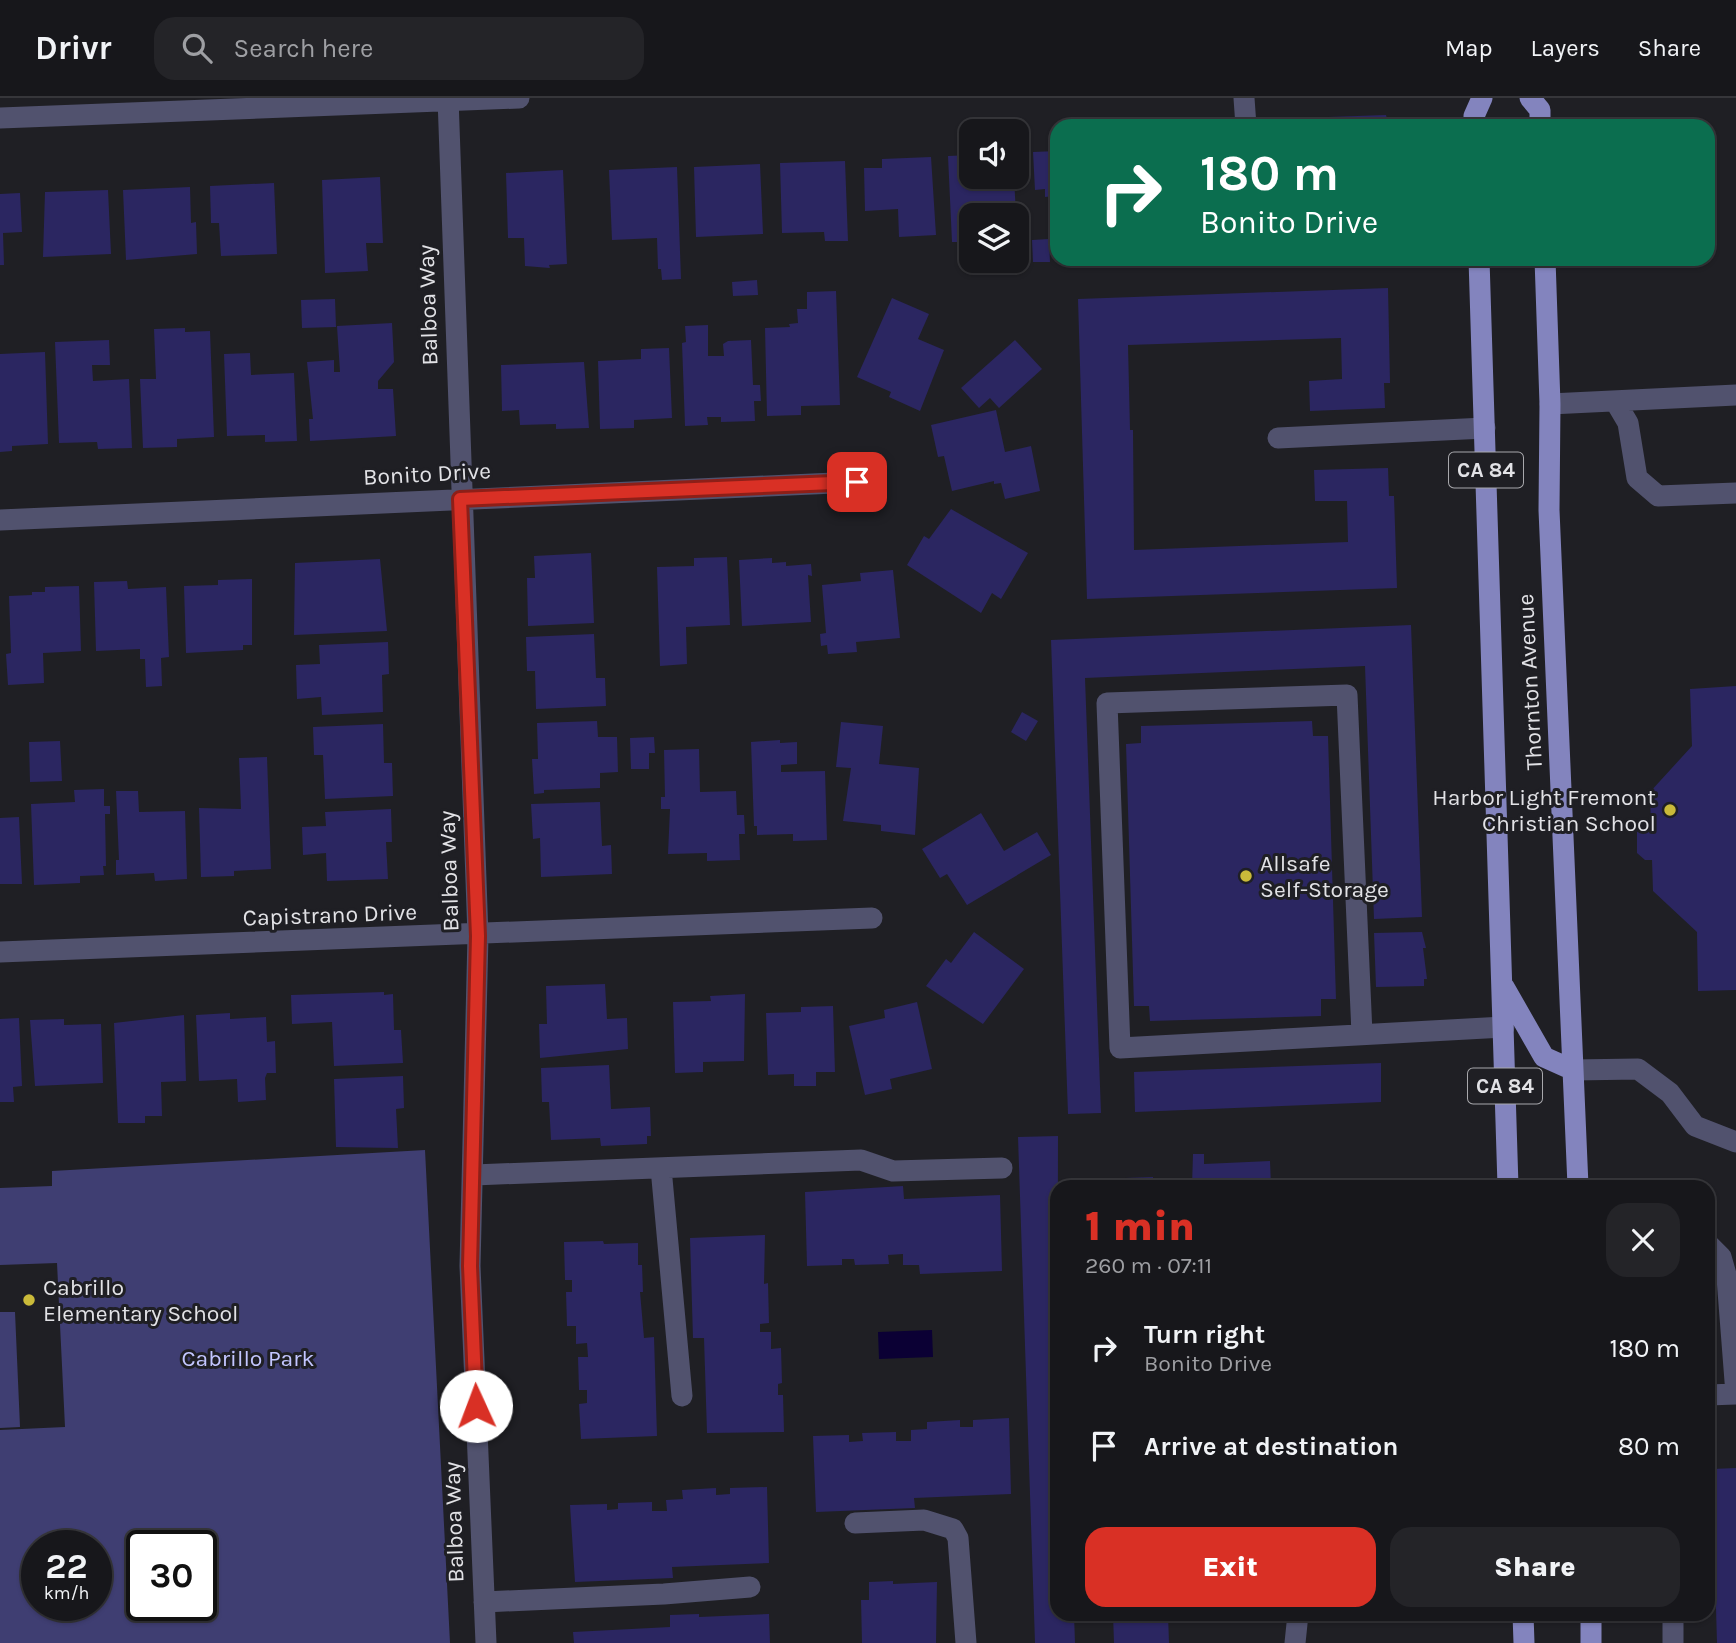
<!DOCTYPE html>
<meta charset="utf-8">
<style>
:root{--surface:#17171b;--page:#242428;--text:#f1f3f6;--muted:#9e9fa3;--line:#36363a;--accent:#d93025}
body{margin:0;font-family:Karla,sans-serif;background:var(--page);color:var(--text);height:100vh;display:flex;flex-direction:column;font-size:26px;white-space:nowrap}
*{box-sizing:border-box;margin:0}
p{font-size:23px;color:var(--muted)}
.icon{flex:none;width:38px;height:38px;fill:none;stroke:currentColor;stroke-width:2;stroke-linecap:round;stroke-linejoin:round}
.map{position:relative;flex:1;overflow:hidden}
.sheet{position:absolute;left:1050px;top:1082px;width:665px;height:441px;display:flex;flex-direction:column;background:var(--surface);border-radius:21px;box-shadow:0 2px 5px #0004,0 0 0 2px var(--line)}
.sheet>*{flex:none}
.top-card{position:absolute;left:1050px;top:21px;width:665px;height:147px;border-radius:21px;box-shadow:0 2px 5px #0004,0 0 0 2px var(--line);background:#0b6e4f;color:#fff;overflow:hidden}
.buttons{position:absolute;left:959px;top:21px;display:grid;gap:14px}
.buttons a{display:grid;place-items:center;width:70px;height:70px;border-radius:14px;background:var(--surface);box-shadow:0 2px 5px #0004,0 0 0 2px var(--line);font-size:35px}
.speed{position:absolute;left:21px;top:1432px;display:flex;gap:14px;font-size:35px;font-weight:700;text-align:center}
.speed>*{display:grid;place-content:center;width:91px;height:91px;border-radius:50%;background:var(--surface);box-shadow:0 2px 5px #0004,0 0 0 2px var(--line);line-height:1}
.speed small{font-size:18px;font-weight:400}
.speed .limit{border:4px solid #111;border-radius:10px;background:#fff;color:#111}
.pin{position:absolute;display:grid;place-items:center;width:60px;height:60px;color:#fff;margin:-30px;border-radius:14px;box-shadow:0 4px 10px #0006}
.me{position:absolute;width:77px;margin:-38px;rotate:358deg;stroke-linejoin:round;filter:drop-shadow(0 0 5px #0008)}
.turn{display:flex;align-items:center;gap:24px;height:147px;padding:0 35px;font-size:32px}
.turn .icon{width:91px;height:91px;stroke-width:2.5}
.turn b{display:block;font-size:49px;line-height:60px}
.round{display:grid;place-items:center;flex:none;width:74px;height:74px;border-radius:21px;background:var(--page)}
.head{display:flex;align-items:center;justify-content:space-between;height:119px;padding:0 35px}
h1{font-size:42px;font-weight:800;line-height:52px;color:var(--accent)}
.button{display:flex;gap:14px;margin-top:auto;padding:14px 35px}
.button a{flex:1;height:80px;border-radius:21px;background:var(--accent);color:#fff;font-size:28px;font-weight:800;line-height:80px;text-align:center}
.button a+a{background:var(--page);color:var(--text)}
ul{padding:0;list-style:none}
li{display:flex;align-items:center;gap:21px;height:98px;padding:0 35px}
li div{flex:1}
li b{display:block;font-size:26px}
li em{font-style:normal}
header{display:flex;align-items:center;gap:42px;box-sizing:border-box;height:98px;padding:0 35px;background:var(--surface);border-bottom:2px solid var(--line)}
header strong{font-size:33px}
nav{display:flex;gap:38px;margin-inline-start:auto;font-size:24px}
.search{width:490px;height:63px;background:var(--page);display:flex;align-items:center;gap:18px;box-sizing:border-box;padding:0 24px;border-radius:21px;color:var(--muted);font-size:26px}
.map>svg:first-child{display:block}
.green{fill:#3f3e72;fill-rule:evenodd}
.water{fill:#0b0034}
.building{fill:#2b2661}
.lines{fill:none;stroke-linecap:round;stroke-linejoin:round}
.minor{stroke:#51526e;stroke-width:21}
.major{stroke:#8384be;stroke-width:21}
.route-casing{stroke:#8d1f18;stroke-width:18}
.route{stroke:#d93025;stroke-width:12}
.poi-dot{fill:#caba3a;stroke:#1f1f24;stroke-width:2.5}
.labels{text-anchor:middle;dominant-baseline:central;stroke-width:6;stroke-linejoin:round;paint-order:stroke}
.shield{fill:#1f1f24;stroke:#a8a8ac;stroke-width:2}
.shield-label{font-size:21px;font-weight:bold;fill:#e2e2e6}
.street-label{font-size:23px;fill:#e2e2e6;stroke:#1f1f24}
.poi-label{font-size:23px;fill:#e2e2e6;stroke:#1f1f24;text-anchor:start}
.park-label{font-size:23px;fill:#c3c6ff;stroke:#1f1f24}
</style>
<header>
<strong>Drivr</strong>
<div class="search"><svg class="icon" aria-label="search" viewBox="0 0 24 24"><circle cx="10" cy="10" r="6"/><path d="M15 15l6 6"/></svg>Search here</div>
<nav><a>Map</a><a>Layers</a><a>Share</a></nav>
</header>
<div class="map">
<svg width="1736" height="1545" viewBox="0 0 1736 1545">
<rect width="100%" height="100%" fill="#1f1f24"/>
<path class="green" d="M425 1052 450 1545H0V1332L65 1329 57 1165 0 1167V1090L52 1088V1073ZM37 1447H96V1507H37ZM142 1447H201V1507H142Z
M0 1214H15L20 1329 0 1330Z"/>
<path class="water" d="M932 1232 933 1259 879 1261 878 1234Z"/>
<path class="building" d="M1386 17 1389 28H1269L1270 21Z
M1057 53V126H1055L1054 98 1045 99V91L1035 92 1033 54Z
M971 57V79H1014L1016 117H971V144H952L948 58Z
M931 59 936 137 899 139 898 111 865 113 864 70H882V61Z
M845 63 848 143H825L824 134 782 135 780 65Z
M760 66 763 136 696 139 694 69Z
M677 69 681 181 662 182 661 171H658L657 140 612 142 609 72Z
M563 72 567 166 549 167 550 170 525 168 524 140H508L506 75Z
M380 79 383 145H366L368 173 325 175 322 82Z
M274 85 277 156 221 158 219 125H211L210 88Z
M190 89 191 125 196 124 197 156 126 162 123 92Z
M108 92 111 156 43 159 45 94Z
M20 95 22 134 3 135 4 167H0V96Z
M1049 141 1050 164H1033L1032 142Z
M757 182 758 197 733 198 732 184Z
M1388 190 1390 285H1384L1385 310 1310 313 1309 283 1342 281 1341 240 1128 247 1130 332H1133L1134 452 1348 444 1347 403H1315L1314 372 1388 370 1389 398H1394L1397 490 1087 501 1078 201Z
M836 193 840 307 801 308V317L767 318 765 230 790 229 789 226 798 225 797 211H807V194Z
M892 200 929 216 918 241 944 252 920 313 889 299 891 294 857 279Z
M335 201 336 229 302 230 301 202Z
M392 225 394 264 378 283V291H393L396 338 310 343 309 321H313L307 264 334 262V274H340L337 228Z
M708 227V258H724L723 246 728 243 751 242 753 287H760L761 303H754L755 323 721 324V319H707L708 327 685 328 682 245 686 244 685 228Z
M185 230V234L210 233 214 339 177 341V349L143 350 140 281H156L154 231Z
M109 242 110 267H92L93 283 129 281 132 350 98 351 97 344 59 345 55 244Z
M1015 242 1042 271 999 310 990 300 979 310 961 290Z
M669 250 672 320 634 322V330L600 331 598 263 641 261V251Z
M45 254 48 346 12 348V353L0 354V256Z
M250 255 251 277 294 275 297 343 265 344V337L227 338 224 256Z
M584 264 589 330 556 331V326L520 327 519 312 502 313 501 267Z
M996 312 1005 354 1031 348 1040 393 1005 401 1001 385 994 386V383L952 393 944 358 938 359 931 327Z
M951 411 1028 455 1001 501 992 495 981 515 907 467 924 438 929 441Z
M591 455 594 525 528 528 527 480H535L534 458Z
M727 459 730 527 686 529 687 566 660 568 657 469 694 468V460Z
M772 460V465L786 464V468L811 466 812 478 808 477 811 524 742 528 739 462Z
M380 461 387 533 294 537 295 465Z
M893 472 900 540 856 544 857 554 828 556 827 547 821 548 820 536 826 535 822 487 861 483 860 475Z
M252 481V547H243V552L186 555 184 488 218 487V482Z
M127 483 128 491 166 489 169 559 161 560 162 588 146 589 145 561H140V551L96 553 94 484Z
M79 488 81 553 43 555 44 585 8 587 6 556 11 555 9 498 32 497V494H45V489Z
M1411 527 1422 819 1374 821 1365 568 1085 580 1101 1015 1068 1016 1051 542Z
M594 536 596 580H605L606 608 536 611 535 573H527L526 539Z
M388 544 389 576 382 577 383 614 322 617 321 599 297 601 296 567 320 566 319 547Z
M1736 588V892L1698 893 1697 834 1653 793 1652 762H1645L1637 755V734L1641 730H1651L1650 694 1692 648 1690 591Z
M1022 614 1038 623 1026 643 1011 634Z
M597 623 598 639H617L618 674 600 675V690L544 692V695L534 696 532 661H538L537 625Z
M1312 623 1313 638H1328L1336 901H1321V918L1150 923 1149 908H1134L1126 646 1141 645V628Z
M841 624 883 628 879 666 919 670 915 737 881 733V727L843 723 851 670 836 669Z
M383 626 384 665H392L393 698 325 701 323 657H314L313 629Z
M654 639 655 655H649V671H631L630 640Z
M780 642V645L797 644V666L781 667V674L825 673 827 742 793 743V736L757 737V728H754L751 644Z
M60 643 62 683 30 684 29 644Z
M699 651 700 694 736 693 737 717H744L745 736H739L740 762 707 763V755L668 756 670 711H661V699H665L664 652Z
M267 659 271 771 234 773V778L201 779 199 710 241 711 239 660Z
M104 691V708H110V716H105L106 768H103L104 777 80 778V785L34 787 31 706 75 704 74 692Z
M116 693H138L139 714 185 713 187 781 155 783 154 775 116 777V762H119Z
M600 704 602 748 611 747 612 776 541 779 540 740 533 741 531 706Z
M391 711 392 744H386L388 781 327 783 326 755 303 757 302 729 326 728 325 714Z
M981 715 1004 753 1037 734 1051 757 967 807 947 776 940 780 922 751Z
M19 719 22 786H0V720Z
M974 834 1024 871 983 926 926 888 946 861 951 865Z
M1422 834 1426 850H1423L1427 881H1424V888L1376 889 1374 835Z
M605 886 607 921 627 920 628 951 540 960 539 926H547L546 888Z
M384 894V897L393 896 394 932H401L403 965 334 968 332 924 292 926 291 897Z
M745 896 744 963 703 964V974L675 975 673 904 711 903 710 898Z
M917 904 932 971 890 981 892 991 865 997 849 928 885 920 884 912Z
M833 908 835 974H816V988H794V976L768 977 766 915 801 914V909Z
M230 915V921L266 919 267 944 275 943 276 975H267L265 980 266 1002 238 1004 237 981 199 983 196 917Z
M184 917 186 983 161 984 162 1018H145V1025H118L114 925Z
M19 920 22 988 13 989 14 1004H0V921Z
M64 921V927L101 926 103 985 35 988 30 922Z
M1381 965V1004L1135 1014 1134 974Z
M609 967 611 1011 650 1009 651 1038H647V1046L601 1048 600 1040 551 1042 549 1004H542L541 970Z
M403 978 404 1010 396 1011 398 1050 336 1049 334 981Z
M1058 1038 1057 1516H1074L1075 1545H1035L1018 1039Z
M1193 1056H1204V1066L1270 1063 1271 1088H1192Z
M1153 1079V1088H1098V1081Z
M903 1088 904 1101 1000 1097 1002 1173 920 1176 919 1167H903V1156L888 1157 889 1166 855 1167 854 1161H842V1167L807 1168 805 1094Z
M765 1137 764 1186 768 1185 769 1225 760 1226V1234H771V1251L781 1250 782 1285 778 1286V1297H783L784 1334 707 1335 704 1240H693L690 1140Z
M603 1143 604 1146 638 1145V1167H642L643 1194H640L644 1240 654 1239 657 1338 581 1341 579 1306 587 1305V1292H579L578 1259H588L587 1245 576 1246V1228H567L566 1194H572V1182H565L564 1144Z
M1009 1320 1011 1396 914 1400 915 1410 816 1414 813 1338 849 1337V1344L863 1343 862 1335 896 1334V1343H911V1332L927 1331V1324L960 1322V1329H973V1322Z
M1736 1370V1545H1717L1712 1371Z
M767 1389 769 1465 672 1469 673 1480 575 1484 570 1407 607 1406V1412L618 1411V1405L652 1404V1413H667L666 1402 683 1401 682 1392 716 1390V1397L730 1396V1390Z
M893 1483V1486L937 1484 936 1545H862L861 1502H869V1484Z
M699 1516V1519L769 1516 770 1545H574L573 1534 670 1529V1517Z
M1113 1516H1168L1169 1545H1114Z"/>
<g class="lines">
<path class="minor" d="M448 0 478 838 470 1168 486 1545
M1244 0 1246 28
M0 20 519 0
M1615 303 1628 325 1637 380 1658 398 1736 395
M1550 306 1736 297
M1278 340 1485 330
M0 422 857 384
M0 854 872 820
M1362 936 1347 597 1107 605 1120 950 1504 929
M1573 972 1638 971 1670 995 1695 1028 1736 1044
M661 1070 682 1298
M474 1077 861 1062 893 1073 1002 1070
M1708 1146 1721 1159 1727 1180 1736 1296
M1708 1297 1736 1296
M855 1425 924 1422 953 1431 958 1440 966 1545
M484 1504 664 1496 750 1489
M1673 1516V1545
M1295 1545 1298 1516"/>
<path class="major" d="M1530 0 1540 12V28
M1474 28V18L1482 0
M1479 161 1508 1088
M1545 161 1550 306 1549 412 1578 1088
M1504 889 1544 959 1573 972
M1523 1516 1524 1545
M1591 1516V1545"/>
</g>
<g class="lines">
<g class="route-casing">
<path id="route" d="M476 1308 470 1168 478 838 460 401 857 384"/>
</g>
<use href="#route" class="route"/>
</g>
<g class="poi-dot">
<circle cx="1670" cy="712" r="7"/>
<circle cx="1246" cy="778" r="7"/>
<circle cx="29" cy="1202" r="7"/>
</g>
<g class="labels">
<g class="shield">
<rect x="1449" y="354.5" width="74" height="35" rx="5"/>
<rect x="1468" y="970.5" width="74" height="35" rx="5"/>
</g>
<g class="shield-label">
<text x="1486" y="372">CA 84</text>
<text x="1505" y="988">CA 84</text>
</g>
<g class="street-label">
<text transform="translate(428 207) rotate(-92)">Balboa Way</text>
<text transform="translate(427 376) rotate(-3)">Bonito Drive</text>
<text transform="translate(1530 584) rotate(-93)">Thornton Avenue</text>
<text transform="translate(449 773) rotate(-92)">Balboa Way</text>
<text transform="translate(330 817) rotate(-2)">Capistrano Drive</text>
<text transform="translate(454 1424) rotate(-92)">Balboa Way</text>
</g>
<g class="poi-label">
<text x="1656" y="699" text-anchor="end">Harbor Light Fremont<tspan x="1656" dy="26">Christian School</tspan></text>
<text x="1260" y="765">Allsafe<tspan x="1260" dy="26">Self-Storage</tspan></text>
<text x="43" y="1189">Cabrillo<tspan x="43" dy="26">Elementary School</tspan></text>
</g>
<g class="park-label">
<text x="248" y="1260">Cabrillo Park</text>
</g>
</g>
</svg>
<div class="buttons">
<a><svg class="icon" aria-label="sound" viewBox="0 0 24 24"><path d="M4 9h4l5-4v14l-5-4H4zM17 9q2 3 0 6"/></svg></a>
<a><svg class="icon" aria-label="layers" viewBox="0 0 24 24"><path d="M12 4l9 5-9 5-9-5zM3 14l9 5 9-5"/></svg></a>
</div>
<div class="speed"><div>22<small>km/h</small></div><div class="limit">30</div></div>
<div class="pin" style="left:857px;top:384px;background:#d93025"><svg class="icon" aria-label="arrive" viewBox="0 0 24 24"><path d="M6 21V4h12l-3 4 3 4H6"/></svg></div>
<svg class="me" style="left:476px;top:1308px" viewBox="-20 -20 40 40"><circle r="19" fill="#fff"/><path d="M0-13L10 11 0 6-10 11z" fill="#d93025"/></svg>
<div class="top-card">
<div class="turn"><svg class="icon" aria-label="right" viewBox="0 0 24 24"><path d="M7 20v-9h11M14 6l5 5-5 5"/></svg><div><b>180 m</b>Bonito Drive</div></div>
</div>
<section class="sheet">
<div class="head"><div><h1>1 min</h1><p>260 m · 07:11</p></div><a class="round"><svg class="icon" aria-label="close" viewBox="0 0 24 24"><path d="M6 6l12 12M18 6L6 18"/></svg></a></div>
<ul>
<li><svg class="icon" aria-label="right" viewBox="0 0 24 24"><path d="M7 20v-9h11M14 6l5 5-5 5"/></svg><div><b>Turn right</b><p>Bonito Drive</p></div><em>180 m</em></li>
<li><svg class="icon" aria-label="arrive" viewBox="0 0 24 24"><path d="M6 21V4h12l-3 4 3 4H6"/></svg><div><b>Arrive at destination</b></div><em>80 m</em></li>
</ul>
<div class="button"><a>Exit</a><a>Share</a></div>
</section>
</div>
